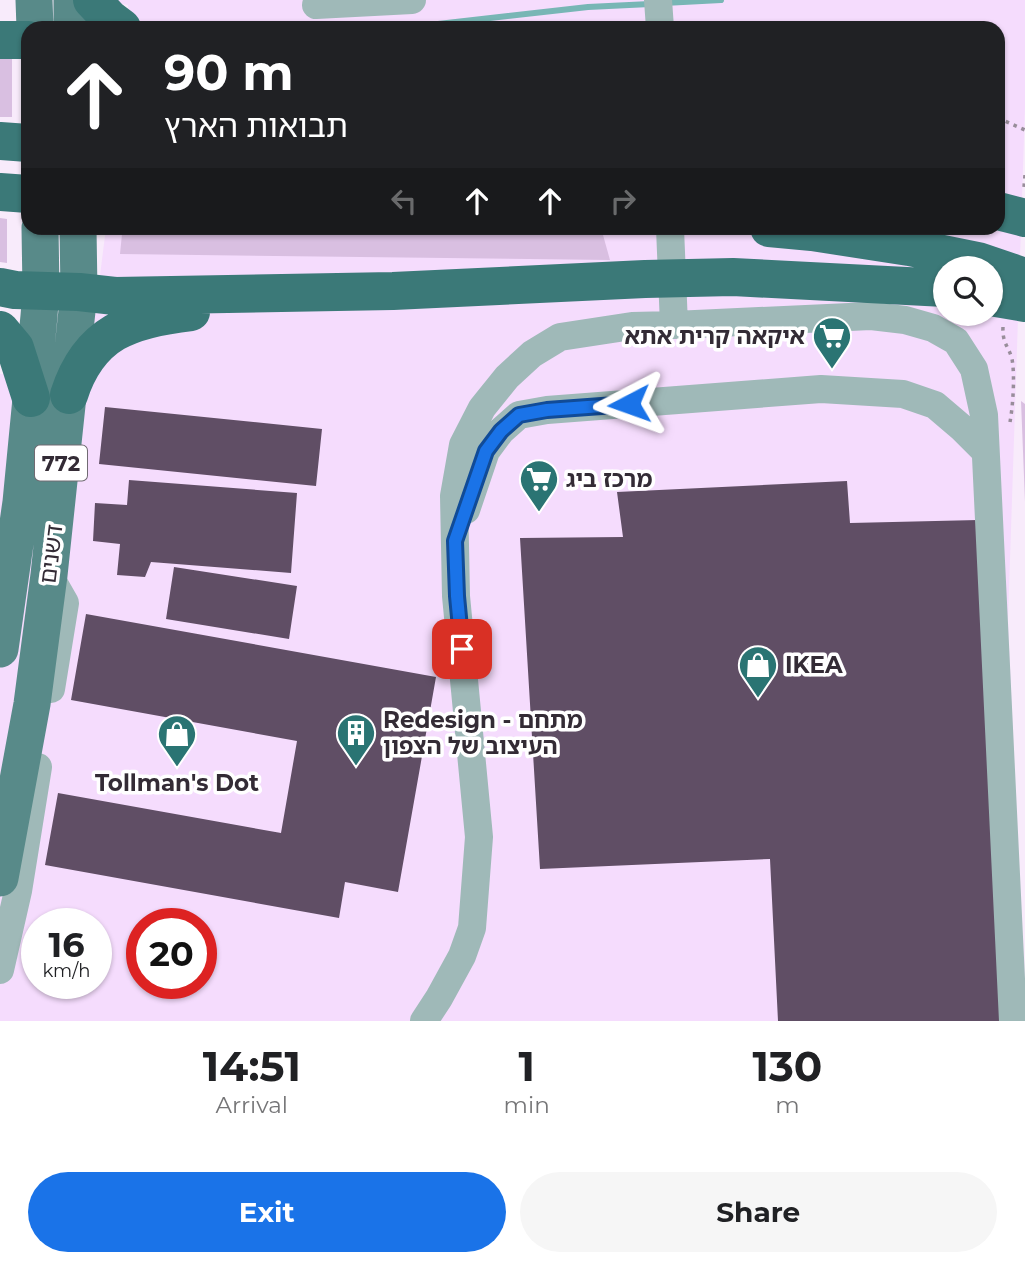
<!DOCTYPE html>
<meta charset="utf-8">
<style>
:root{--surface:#fff;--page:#f6f6f6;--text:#202124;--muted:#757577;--accent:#1a73e8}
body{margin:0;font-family:Montserrat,"Noto Sans Hebrew",sans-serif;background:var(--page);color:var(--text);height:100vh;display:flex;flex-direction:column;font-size:26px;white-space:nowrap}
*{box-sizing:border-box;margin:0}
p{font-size:23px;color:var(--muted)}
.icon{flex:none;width:38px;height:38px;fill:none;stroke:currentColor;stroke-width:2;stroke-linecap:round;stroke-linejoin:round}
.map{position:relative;height:1021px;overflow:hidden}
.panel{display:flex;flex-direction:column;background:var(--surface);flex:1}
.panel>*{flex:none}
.banner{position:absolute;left:21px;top:21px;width:984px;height:214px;border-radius:21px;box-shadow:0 2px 5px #0004;background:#202124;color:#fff;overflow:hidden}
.fabs{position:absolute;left:933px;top:256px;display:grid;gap:14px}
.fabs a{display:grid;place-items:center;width:70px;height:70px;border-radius:50%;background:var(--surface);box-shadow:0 2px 5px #0004;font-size:35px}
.speed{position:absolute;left:21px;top:908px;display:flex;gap:14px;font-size:35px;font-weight:700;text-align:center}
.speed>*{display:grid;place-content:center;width:91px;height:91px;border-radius:50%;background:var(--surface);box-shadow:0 2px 5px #0004;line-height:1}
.speed small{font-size:18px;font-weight:400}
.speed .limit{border:10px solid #d22;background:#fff;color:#111}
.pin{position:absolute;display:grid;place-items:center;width:60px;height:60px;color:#fff;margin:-30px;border-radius:14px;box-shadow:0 4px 10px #0006}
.me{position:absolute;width:77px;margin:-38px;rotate:266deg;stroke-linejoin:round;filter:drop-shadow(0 0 5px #0008)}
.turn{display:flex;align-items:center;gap:24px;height:147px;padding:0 28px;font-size:32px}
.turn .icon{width:91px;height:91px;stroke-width:2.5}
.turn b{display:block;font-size:49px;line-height:60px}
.lanes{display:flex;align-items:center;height:66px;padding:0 28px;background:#0003;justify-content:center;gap:35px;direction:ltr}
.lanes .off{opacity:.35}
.eta{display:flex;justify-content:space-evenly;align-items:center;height:119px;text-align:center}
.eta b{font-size:42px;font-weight:700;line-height:49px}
.button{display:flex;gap:14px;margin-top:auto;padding:14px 28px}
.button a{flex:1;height:80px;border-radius:42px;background:var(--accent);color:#fff;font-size:28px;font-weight:700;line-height:80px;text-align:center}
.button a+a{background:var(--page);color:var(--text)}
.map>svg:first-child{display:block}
.built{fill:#f5dcfd;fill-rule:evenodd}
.green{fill:#d9bfe1}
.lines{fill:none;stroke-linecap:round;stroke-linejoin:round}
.stream{stroke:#78b6b5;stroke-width:6}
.building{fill:#604e65}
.path{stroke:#988d9a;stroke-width:3.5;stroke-dasharray:3.5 5;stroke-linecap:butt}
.minor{stroke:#9fb9b8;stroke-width:28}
.major{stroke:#588a89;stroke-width:37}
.highway{stroke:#3b7978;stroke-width:38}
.route-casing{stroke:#114b97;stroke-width:18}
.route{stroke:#1a73e8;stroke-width:12}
.labels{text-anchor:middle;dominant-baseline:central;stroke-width:7;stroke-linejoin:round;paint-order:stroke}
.shield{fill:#fff;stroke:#706b72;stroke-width:2}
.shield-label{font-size:21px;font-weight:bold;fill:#332b35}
.poi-label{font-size:23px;font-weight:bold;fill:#332b35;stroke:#fff;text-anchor:start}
.street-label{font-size:23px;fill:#332b35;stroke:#fff}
</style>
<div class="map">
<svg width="1025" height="1021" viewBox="0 0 1025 1021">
<rect width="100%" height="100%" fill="#f8ebfb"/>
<path class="built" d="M96 0H1025V107L1008 620 1025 1021H0V374L87 378 106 228H998V28H129L128 5ZM945 268H990V313H945ZM37 924H96V984H37ZM142 924H201V984H142Z"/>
<path class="green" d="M12 52V117H0V53Z
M0 218 7 219V263L0 262Z
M122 234 603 235 610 260 120 254Z
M1021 401 1025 404V502Z"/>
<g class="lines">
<path class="stream" d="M664 3 721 0
M403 28 588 7 650 4"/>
</g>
<path class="building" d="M105 407 322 429 316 486 99 464Z
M129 480 297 493 291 573 151 562 145 577 117 575 120 544 93 541 95 503 127 505Z
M847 481 850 523 978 520 1001 1021H778L770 859 540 869 520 538 623 537 617 492Z
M174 567 297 586 289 639 166 619Z
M86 614 436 677 398 892 345 882 339 918 45 865 58 793 281 833 297 741 71 700Z"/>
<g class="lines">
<path class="path" d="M998 118 1025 130
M1024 187 1025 175
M1003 327C1002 343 1009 347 1012 359 1015 375 1013 406 1010 422"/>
<path class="minor" d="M658 0 660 28
M316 5 412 0
M674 325 871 316 905 320 933 328 956 341 974 369 984 415 1013 1021
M466 510 486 451 501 431 519 415 547 410 821 389 903 394 935 405 962 428 985 451
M49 575 65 603 51 689
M0 970 18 891 38 767
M424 1021 439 998 462 956 472 928 479 837 456 596 454 496 463 445 482 408 507 377 532 354 560 337 632 326 674 325 670 228"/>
<path class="major" d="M34 0 35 28
M72 0V28
M0 649 21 502 39 316 41 290 40 228
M0 878 32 704 49 575 79 292 78 228"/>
<path class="highway" d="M92 0 110 19 122 28
M0 40H28
M0 141 28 143
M0 192 28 194
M998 211 1025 218
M769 228 812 232 909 247 978 261 1025 277
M0 287 15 290 79 292 115 296 393 291 645 279 733 277 945 288
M990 297 1025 303
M0 330 15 348 31 398
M69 395C89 332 130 319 191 312"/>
</g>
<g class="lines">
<g class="route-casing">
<path id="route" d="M462 649 457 596 455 541 486 451 501 431 519 415 547 410 629 404"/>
</g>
<use href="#route" class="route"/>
</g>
<defs>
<g id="supermarket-pin" transform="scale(2.0125)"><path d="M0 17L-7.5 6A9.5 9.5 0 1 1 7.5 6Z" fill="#2a7473" stroke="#fff"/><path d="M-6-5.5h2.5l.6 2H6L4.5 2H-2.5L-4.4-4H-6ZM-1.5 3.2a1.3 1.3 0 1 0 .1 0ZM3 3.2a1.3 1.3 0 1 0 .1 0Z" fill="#fff"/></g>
<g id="shop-pin" transform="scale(2.0125)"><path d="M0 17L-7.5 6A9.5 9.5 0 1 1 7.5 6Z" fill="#2a7473" stroke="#fff"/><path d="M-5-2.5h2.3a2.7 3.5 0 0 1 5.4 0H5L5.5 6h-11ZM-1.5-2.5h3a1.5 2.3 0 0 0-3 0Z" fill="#fff"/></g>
<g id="building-pin" transform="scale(2.0125)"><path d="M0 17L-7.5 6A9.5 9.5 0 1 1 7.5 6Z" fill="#2a7473" stroke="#fff"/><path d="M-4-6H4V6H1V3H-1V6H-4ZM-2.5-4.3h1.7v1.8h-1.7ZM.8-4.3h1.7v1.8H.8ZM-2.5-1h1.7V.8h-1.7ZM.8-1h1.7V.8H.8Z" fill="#fff"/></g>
</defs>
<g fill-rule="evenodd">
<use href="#supermarket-pin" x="832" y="336"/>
<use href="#supermarket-pin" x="539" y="479"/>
<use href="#shop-pin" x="758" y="665"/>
<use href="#building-pin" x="356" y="733"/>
<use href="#shop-pin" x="177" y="734"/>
</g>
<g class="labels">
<rect class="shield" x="35" y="445.5" width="52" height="35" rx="5"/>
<g class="shield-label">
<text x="61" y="463">772</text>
</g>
<g class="poi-label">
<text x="805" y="336" text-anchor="end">איקאה קרית אתא</text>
<text x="566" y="479">מרכז ביג</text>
<text x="785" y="665">IKEA</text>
<text x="383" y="720">Redesign - מתחם<tspan x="383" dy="26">העיצוב של הצפון</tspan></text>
<text x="177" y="783" text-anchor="middle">Tollman's Dot</text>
</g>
<g class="street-label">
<text transform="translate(51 554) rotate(-83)">דשנים</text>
</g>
</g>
</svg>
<div class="fabs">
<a><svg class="icon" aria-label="search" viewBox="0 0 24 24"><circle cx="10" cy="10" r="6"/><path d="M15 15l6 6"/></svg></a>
</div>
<div class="speed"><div>16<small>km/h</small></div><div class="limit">20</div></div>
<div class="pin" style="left:462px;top:649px;background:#d93025"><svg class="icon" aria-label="arrive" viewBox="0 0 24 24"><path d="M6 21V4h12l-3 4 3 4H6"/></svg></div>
<svg class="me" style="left:629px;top:404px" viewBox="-20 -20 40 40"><path d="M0-17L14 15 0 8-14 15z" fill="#1a73e8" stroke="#fff" stroke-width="4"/></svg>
<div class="banner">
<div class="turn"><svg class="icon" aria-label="ahead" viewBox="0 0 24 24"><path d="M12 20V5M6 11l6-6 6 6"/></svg><div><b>90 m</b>תבואות הארץ</div></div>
<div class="lanes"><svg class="icon off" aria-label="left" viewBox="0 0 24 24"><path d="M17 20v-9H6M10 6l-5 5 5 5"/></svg><svg class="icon" aria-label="ahead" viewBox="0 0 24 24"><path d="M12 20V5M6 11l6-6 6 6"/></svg><svg class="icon" aria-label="ahead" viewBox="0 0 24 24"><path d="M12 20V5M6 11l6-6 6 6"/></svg><svg class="icon off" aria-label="right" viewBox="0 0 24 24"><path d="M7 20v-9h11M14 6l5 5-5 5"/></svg></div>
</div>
</div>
<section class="panel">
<div class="eta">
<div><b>14:51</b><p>Arrival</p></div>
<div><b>1</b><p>min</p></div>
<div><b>130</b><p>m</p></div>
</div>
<div class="button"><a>Exit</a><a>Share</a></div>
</section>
